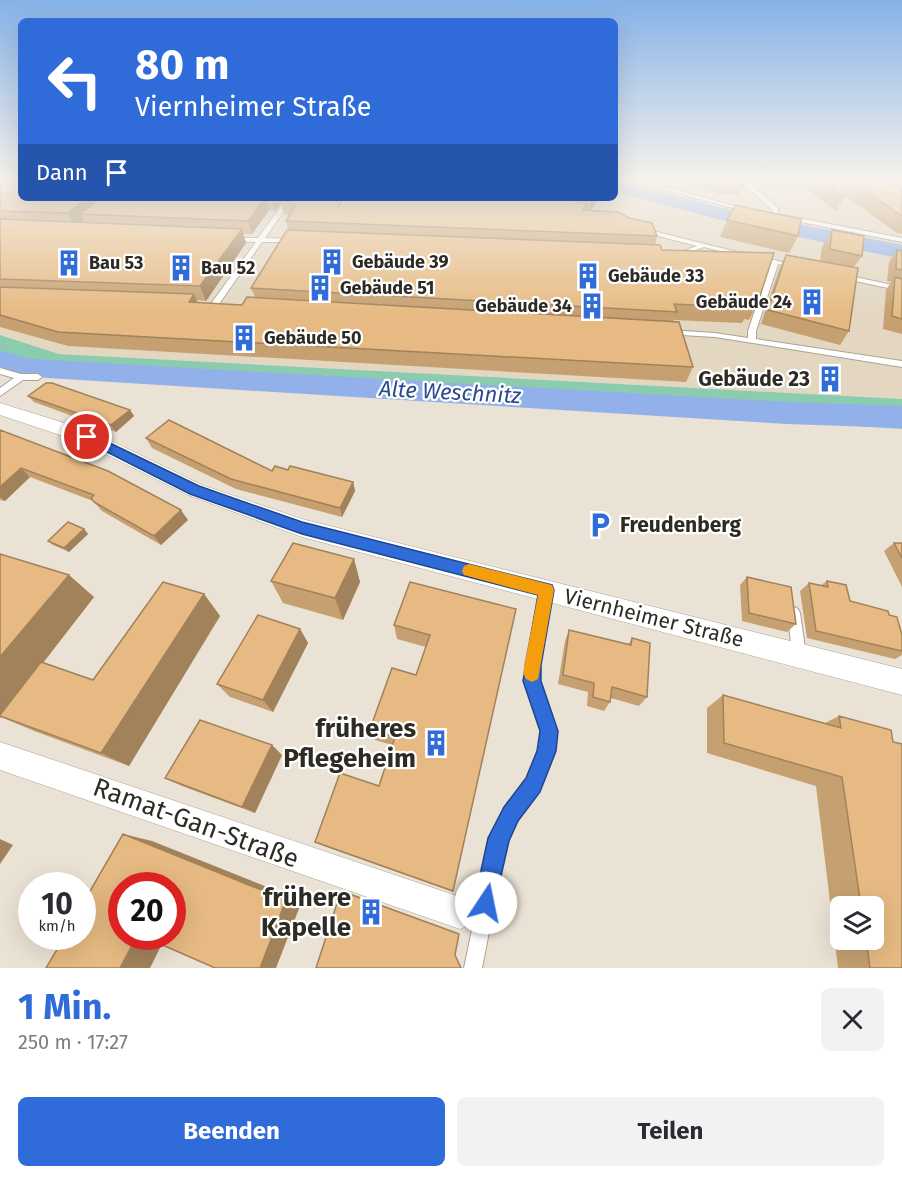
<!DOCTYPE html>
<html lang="de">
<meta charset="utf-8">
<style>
:root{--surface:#fff;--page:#f2f2f3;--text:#2b2b33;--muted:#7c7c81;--accent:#2f6bd9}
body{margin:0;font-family:"Fira Sans",sans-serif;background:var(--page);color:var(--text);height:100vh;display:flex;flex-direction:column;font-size:22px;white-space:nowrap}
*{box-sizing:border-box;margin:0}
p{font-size:20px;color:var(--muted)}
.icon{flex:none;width:33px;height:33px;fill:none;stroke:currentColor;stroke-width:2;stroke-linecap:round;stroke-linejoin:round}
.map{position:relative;height:968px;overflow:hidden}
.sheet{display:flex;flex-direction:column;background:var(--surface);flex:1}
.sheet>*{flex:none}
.top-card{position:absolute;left:18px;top:18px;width:600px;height:183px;border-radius:9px;box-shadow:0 6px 24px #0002;background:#2f6bd9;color:#fff;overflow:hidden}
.tools{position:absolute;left:830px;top:896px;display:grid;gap:12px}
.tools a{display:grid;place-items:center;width:54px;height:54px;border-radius:9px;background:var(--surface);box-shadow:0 6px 24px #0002;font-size:30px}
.speed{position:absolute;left:18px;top:872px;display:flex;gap:12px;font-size:30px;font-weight:700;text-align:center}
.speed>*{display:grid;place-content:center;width:78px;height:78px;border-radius:50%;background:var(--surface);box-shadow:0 6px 24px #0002;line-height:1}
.speed small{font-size:15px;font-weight:400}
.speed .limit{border:9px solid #d22;background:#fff;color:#111}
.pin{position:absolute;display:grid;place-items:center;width:51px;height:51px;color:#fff;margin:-26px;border:3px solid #fff;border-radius:50%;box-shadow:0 2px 6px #0007}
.me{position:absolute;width:66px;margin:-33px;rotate:11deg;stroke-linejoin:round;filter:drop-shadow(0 0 4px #0008)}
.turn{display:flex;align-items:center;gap:21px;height:126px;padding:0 18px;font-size:27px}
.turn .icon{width:78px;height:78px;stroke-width:2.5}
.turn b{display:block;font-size:42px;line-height:51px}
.then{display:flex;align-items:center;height:57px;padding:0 18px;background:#0003;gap:12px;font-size:22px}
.round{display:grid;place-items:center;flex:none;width:63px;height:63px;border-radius:9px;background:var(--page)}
.headline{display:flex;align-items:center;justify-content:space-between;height:102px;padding:0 18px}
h1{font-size:36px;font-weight:700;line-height:45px;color:var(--accent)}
.action{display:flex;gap:12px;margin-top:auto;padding:12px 18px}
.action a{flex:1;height:69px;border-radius:9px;background:var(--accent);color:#fff;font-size:24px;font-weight:700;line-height:69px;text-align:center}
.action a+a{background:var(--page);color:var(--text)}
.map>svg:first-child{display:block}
.built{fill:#e3d7c2}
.green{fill:#8bccae}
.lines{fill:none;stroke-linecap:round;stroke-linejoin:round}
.river{fill:#92b0e9;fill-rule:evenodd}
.service-casing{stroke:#aaa294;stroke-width:2}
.minor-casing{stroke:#aaa294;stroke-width:1}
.service{fill:#fff;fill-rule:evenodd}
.minor{fill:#fff;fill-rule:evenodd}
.wall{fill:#c6a070;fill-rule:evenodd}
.shaded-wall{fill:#a1825b}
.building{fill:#e6ba82;stroke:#a1825b;stroke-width:1.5}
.route{fill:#2f6bd9;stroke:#1f468d;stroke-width:1.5}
.slow{fill:#f59e0b}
.labels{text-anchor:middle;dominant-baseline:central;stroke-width:4.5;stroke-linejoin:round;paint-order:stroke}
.far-poi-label{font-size:18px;font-weight:bold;fill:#2e2b25;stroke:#fff;text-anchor:start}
.poi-label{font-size:21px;font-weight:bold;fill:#2e2b25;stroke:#fff;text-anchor:end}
.street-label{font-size:21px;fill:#2e2b25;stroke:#fff}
.water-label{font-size:22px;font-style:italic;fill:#294a8e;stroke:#fff}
.near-poi-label{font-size:26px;font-weight:bold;fill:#2e2b25;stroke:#fff;text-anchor:end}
.near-street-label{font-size:26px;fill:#2e2b25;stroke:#fff}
</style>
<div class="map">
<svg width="902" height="968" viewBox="0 0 902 968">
<rect width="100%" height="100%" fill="#eae2d4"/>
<path class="built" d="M0 178 21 198H615V178H902V399L59 354 0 335Z"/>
<path class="green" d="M0 335 59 354 902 399V429L35 373 0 362Z"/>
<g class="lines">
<path class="river" d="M615 180 734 211 902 245V259L733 223 615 192Z
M0 351 32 359 787 402 902 406V428L787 424 32 377 0 369Z"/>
<g class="service-casing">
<path id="service" d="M622 178H632L749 210 744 211Z
M737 178H744L778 208V217H774L773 210Z
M287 198H293L265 238 293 239 296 241 295 242H262L217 307H211L210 305 256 242 231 241 229 240V238H258Z
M788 216 902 238V242L786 219V217Z
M645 229 745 254 746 255 743 257 704 247 682 255H678V253L697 246 643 232 642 231Z
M759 256 797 266 793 268 778 264 756 331V339L902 361V367L715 337 665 334V330H668L715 333 748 338V331L771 263 757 259V257Z
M841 274 902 287V291L841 278Z
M0 368 21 374H38L42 377 38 380H23L0 396V388L14 378 0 374Z
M546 584 550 586 552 590 539 665V681L556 731 553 751 538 790 517 820 507 839 482 968H464L491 838 505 808 527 780 539 751 542 731 525 681V665L540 590 542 586Z
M794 607 798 609 800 613 806 655 804 660 799 661 794 660 792 655 788 613 790 609Z"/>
</g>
<g class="minor-casing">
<path id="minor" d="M0 403 93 432 202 485 302 519 902 669V695L302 537 188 495 81 442 0 415Z
M0 742 460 897 471 902 476 913 471 924 460 929 0 770Z"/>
</g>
<use href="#service" class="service"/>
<use href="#minor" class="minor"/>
</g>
<path class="wall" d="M0 178 21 198H281V199L339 206 343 198H599L590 211 657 236 655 245 757 305 749 320 744 319 742 323 674 320 673 322 693 367 686 382 68 346 0 327ZM281 202 284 214 289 215 286 221 288 230 251 288 255 297 242 305 198 303 197 300 206 301 246 243 243 234H252L270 209 275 211Z
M664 178H754L751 181 748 179 744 187 737 195H727Z
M792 178H902V234L897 233 845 196 836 211Z
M727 220 798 236 789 253 720 237Z
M832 230 862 256 854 267 849 331 840 345 761 324 779 269 786 255 820 261 822 247Z
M897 250 902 251V334L883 329 886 290 891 282 887 281 889 262Z
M28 396 130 410 134 416 116 432 34 402Z
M0 430 188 520 161 545 102 511 93 501 30 477 5 501 0 500Z
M146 438 272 471 288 470 353 482 355 491 342 517 236 489 152 448Z
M84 529 88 534 69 552 53 545 48 541Z
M894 543H902V587L884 551Z
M0 554 94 597 43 663 93 680 204 594 220 616 129 766 34 731 1 717 0 718Z
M354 559 360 582 343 620 283 603 271 581Z
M747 577 796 624 787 632 742 621 740 585Z
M827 581 850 601 889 615 902 635V655L895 659 807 638 800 591 809 583 821 585Z
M516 609 453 892 324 846 315 842 379 786 392 745 375 740 370 729 416 675 426 647 397 639 394 625Z
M300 629 308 643 273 712 230 697 217 684Z
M569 630 628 645 632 638 647 697 639 706 611 698 610 702 604 711 587 706 588 692 558 684 565 641Z
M723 695 825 723 839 716 902 968H838L816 786 707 753V708ZM840 906H873V939H840Z
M282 755 255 813 182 786 165 778Z"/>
<path class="shaded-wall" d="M744 178H748L744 187 737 195Z
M86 198H108L81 214 84 219 75 227 68 213Z
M265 198H267L270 209 252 234 248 221Z
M272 198H281L282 202 275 211Z
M592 198H599L589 212Z
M242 229 246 243 206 301 200 286Z
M194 294 200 309 189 302Z
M130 410 134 416 116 432 111 425Z
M21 468 30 477 5 501 0 497V487Z
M353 482 355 491 342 517 340 508Z
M181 510 188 520 161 545 154 536Z
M84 529 88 534 69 552 64 548Z
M354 559 360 582 343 620 335 598Z
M69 575 94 597 0 718V657Z
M204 594 220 616 129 766 101 753Z
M300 629 308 643 273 712 263 700Z
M272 745 282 755 255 813 242 807Z
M123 834 152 841 302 901 276 968H260Z
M0 839 13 845 0 864Z
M341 891 346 892 458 933 459 934Z
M137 936H166L150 968H120Z"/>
<path class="building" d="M0 178H21V198H86L68 213 0 211Z
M727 178H744L743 179 733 180Z
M817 178H884L902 189V216L851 182 844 197Z
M100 198H265L248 221 81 214Z
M282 198H336L339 206 343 198H563L587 204 583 210 618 212 629 218 652 223 657 236 286 221 296 204 281 199Z
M735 205 801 219 798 236 727 220Z
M0 219 242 229 200 286 0 279Z
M287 230 660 245 662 250 774 253 757 305 751 303 750 308 674 304 677 312 251 288Z
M832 230 864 236 862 256 830 249Z
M897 250 902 251V270L896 269Z
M786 255 858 268 849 331 768 310Z
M895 277 902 279V319L892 316Z
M0 287 194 294 189 302 242 305 247 297 679 322 693 367 58 332 0 315Z
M46 383H52L130 410 111 425 28 396Z
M169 420 272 471 275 466 288 470 290 466 353 482 340 508 231 479 146 438Z
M0 430 108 471 181 510 154 536 94 502 91 498 94 495 21 468 0 487Z
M68 522 84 529 64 548 48 541Z
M293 543 354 559 335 598 271 581Z
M894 543H902V558Z
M0 554 69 575 0 657Z
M747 577 791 587 796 624 749 613Z
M827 581 846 585 850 601 888 611 889 615 897 617 902 635V651L816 631 809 583 828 587Z
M163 582 204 594 101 753 0 716V715L41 662 93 680Z
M410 582 516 609 453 891 315 842 340 773 379 786 395 737 370 729 392 668 416 675 430 635 394 625Z
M258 615 300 629 263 700 217 684Z
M569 630 631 645 632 638 650 643 647 697 612 687 610 702 593 697 594 683 563 675Z
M723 695 841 728 839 716 891 730 893 742 902 744V968H870L866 939H873V906H861L842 777 724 743Z
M200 720 272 745 242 807 165 778Z
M123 834 286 900 260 968H215L142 936H172V885H122V936H137L120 968H46L65 936H82V905Z
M341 891 459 934 455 955 461 968H316Z"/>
<linearGradient id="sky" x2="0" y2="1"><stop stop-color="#85b2e8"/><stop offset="0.57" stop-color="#f6f2ec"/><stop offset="1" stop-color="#f6f2ec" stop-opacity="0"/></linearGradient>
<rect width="902" height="314" fill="url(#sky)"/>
<path class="route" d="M87 432 199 486 302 522 552 585 554 590 541 665V681L558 731 556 751 540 792 518 821 509 841 493 911 486 914 478 911 474 903 488 838 504 807 526 778 537 751 540 731 523 681 538 595 302 534 190 494 83 440 81 437Z"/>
<path class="slow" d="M469 564 552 585 554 590 538 679 532 682 526 679 523 673 538 595 464 575 462 571 464 566Z"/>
<defs>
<g id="building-bare" transform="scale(2.07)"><path d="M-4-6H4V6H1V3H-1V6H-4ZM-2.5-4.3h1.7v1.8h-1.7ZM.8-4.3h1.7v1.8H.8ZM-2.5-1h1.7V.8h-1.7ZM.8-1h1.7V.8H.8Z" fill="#2f6bd9" stroke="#fff" stroke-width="2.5" paint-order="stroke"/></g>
<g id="parking-bare" transform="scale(2.07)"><path d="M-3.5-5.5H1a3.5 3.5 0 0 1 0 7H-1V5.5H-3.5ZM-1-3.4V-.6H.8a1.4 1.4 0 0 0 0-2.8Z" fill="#2f6bd9" stroke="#fff" stroke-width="2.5" paint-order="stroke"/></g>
</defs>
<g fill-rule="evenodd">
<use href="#building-bare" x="332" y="262"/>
<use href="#building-bare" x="69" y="263"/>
<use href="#building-bare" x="181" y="268"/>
<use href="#building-bare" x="588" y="276"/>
<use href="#building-bare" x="320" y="288"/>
<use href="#building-bare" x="812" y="302"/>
<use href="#building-bare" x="592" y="306"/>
<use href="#building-bare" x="244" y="338"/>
<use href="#building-bare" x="830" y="379"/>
<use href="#parking-bare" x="600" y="525"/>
<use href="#building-bare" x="436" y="743"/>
<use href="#building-bare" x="371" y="912"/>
</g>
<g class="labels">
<g class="far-poi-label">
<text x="352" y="262">Gebäude 39</text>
<text x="89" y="263">Bau 53</text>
<text x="201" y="268">Bau 52</text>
<text x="608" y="276">Gebäude 33</text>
<text x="340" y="288">Gebäude 51</text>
<text x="792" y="302" text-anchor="end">Gebäude 24</text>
<text x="572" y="306" text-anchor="end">Gebäude 34</text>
<text x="264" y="338">Gebäude 50</text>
</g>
<g class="poi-label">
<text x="810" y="379">Gebäude 23</text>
<text x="620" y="525" text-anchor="start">Freudenberg</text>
</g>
<g class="street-label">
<text transform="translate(654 618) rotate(14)">Viernheimer Straße</text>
</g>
<g class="water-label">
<text transform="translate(450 392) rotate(3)">Alte Weschnitz</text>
</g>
<g class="near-poi-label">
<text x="416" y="728">früheres<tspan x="416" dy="30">Pflegeheim</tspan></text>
<text x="351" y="897">frühere<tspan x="351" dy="30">Kapelle</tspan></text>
</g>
<g class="near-street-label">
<text transform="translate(196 823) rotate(20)">Ramat-Gan-Straße</text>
</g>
</g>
</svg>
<div class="tools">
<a><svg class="icon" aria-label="layers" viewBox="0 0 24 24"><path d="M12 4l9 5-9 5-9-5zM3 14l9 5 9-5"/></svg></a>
</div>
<div class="speed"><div>10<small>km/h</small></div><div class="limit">20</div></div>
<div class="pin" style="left:87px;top:437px;background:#d93025"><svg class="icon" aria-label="arrive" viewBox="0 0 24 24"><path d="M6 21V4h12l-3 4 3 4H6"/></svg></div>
<svg class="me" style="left:486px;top:903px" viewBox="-20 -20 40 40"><circle r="19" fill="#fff"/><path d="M0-13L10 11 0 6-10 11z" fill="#2f6bd9"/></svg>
<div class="top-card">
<div class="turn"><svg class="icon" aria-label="left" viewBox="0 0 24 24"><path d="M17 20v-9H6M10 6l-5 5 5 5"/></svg><div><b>80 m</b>Viernheimer Straße</div></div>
<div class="then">Dann<svg class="icon" aria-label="arrive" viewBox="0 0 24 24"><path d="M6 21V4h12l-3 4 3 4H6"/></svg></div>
</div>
</div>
<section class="sheet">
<div class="headline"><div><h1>1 Min.</h1><p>250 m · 17:27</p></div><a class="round"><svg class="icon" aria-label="close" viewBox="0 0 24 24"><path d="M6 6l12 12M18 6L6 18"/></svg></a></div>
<div class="action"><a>Beenden</a><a>Teilen</a></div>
</section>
